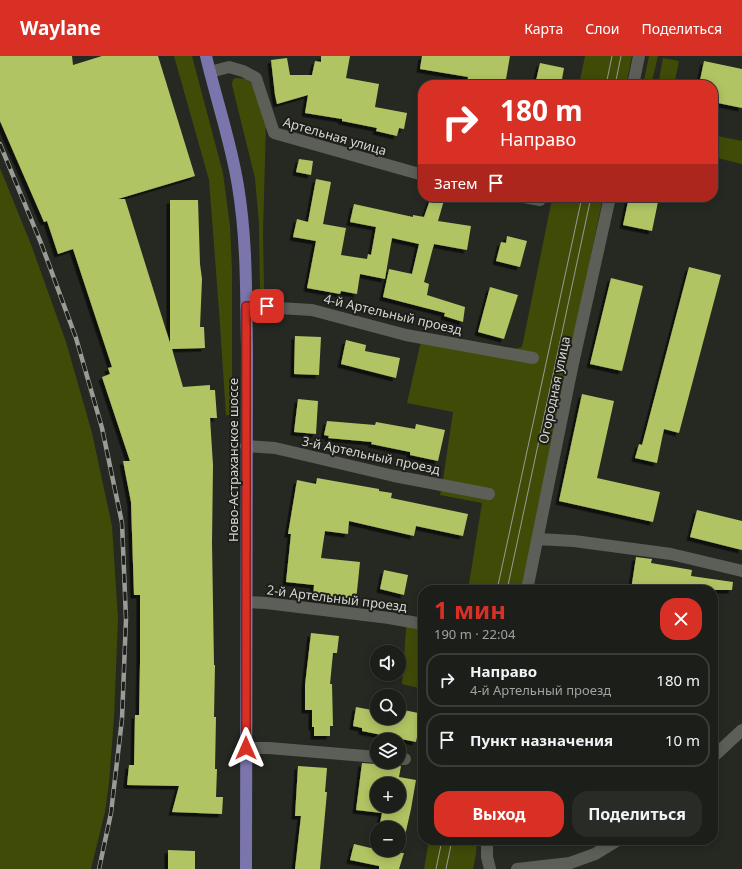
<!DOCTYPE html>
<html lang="ru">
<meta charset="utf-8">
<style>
:root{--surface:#1c1e1a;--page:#292b27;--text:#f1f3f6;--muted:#a0a2a2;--line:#3a3c39;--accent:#d93025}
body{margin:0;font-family:"Noto Sans",sans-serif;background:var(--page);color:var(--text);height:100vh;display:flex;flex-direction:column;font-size:15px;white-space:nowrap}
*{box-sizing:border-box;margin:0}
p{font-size:13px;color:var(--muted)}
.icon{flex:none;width:22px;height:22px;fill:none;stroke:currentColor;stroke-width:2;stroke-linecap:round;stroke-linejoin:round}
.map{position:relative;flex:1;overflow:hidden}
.side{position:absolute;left:418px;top:529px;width:300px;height:260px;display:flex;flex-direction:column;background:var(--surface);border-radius:16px;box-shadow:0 2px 10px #0003,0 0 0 1px var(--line)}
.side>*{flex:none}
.top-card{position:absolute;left:418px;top:24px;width:300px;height:122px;border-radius:16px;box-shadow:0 2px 10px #0003,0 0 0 1px var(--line);background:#d93025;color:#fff;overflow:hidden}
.tools{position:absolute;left:370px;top:589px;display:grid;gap:8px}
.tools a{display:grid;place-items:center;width:36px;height:36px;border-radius:50%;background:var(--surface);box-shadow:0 2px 10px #0003,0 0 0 1px var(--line);font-size:20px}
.pin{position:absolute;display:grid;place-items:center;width:34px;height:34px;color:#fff;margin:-17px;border-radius:8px;box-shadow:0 2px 6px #0006}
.me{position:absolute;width:44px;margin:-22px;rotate:0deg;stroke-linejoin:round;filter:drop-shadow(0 0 3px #0008)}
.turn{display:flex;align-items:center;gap:14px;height:84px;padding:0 16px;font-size:18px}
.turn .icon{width:52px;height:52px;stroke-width:2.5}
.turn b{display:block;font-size:28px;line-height:34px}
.then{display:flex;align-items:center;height:38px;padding:0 16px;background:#0003;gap:8px;font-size:15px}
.round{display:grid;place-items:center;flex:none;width:42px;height:42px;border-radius:16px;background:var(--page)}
.overview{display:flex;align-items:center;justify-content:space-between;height:68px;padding:0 16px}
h1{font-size:24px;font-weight:700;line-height:30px;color:var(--accent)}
.cta{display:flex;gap:8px;margin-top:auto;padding:8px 16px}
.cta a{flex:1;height:46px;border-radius:16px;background:var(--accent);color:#fff;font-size:16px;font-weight:700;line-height:46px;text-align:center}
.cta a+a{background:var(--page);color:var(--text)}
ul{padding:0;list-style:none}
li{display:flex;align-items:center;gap:12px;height:54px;margin:0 8px 6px;padding:0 8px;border:2px solid var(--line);border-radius:16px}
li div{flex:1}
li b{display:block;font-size:15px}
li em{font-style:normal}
header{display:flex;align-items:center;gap:24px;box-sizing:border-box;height:56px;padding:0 20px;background:var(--accent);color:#fff}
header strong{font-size:19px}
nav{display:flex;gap:22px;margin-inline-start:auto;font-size:14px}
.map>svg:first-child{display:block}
.green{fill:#414b08}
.building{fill:#b1c464;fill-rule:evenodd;filter:url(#shadow)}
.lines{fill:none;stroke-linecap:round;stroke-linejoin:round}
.minor{stroke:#5c5e58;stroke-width:12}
.major{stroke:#7a75ab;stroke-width:12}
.tram{stroke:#999b96;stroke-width:1}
.rail-casing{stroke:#999b96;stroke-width:4.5}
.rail{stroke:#1d1e19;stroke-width:3;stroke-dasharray:9;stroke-linecap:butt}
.route-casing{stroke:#8d1f18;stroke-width:10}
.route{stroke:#d93025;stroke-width:7}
.labels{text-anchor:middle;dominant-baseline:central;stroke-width:4;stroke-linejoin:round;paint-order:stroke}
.street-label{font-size:13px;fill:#d4d5d1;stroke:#1d1e19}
</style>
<header>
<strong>Waylane</strong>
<nav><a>Карта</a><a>Слои</a><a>Поделиться</a></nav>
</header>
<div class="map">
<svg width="742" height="813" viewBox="0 0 742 813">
<defs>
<filter id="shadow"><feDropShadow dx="-3.5" dy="3.5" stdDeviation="0" flood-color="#0009"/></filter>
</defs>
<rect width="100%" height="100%" fill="#262822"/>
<path class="green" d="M174 0H192L223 117 230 170 232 213V359H226L219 254 209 124Z
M585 0H632L626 29H579Z
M649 0H658L651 29H643Z
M663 2 679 5 674 29H658Z
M237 22 246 23 255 30 266 67 263 177 264 233 260 234 259 168 255 122 232 29 233 23Z
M713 79 742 85V108L713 101Z
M0 112 32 191 66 286 92 377 112 470 118 563 114 661 109 727 105 756 91 813H0Z
M558 141H603L522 534H468L482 447 440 439 443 424 453 356 407 347 423 276 515 293 522 291 551 148Z
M407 561 423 563V633L402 628Z
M429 784H477L476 798 473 813H424Z"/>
<path class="building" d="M0 0H72L73 9 102 0H158L195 120 118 143H125L170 287V144H198L200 208 202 223 200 271H204L205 292 172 293 183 331 210 329V334H215L217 362H210L213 409 212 487 214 609H215L214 661H216L215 713H217L216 741H223L222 758 172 756 179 730 127 729 129 709H134L135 659H139L140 608V539H134L131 446 123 405H130L102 321 110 318 108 312 112 311 73 193 58 198 47 165 44 166 0 65Z
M321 0H350L346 22 379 28 375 51 407 57 404 73 399 72 397 80 376 75 377 72 342 65V63L305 57 308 39 277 48 275 39 271 4 287 2 290 19H312L315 5 321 6Z
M422 0H510L505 29H467L468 21 420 13Z
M704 5 742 13V52L713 46V29H699Z
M540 7 564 12 561 29H535Z
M299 103 313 105 311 119 296 116Z
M316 123 331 126 323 168 346 172 341 199 367 203 368 198 371 199 376 171 350 166 354 148 413 161V159L424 161 431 141H445L438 165 471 170 467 194 434 188 424 226 429 228 427 239 465 251 463 266 444 260 445 257 383 241 389 213 412 218 419 188 392 182 385 223 360 218 357 238 341 235 340 238 307 232 316 185 293 181 297 163 308 166Z
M629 141H659L652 175 623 169Z
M507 180 527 185 520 211 496 205 501 186 506 187Z
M689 211 721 219 679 377 664 373 657 407 635 402 639 388 642 389Z
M611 222 643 230 622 315 590 308Z
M490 231 518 239 504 283 478 276Z
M295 280 321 281 319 319 294 318Z
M346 284 366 289 365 295 400 302 396 322 341 308Z
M582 338 614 345 597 422 660 436 653 466 559 445Z
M298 343 318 345 316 378 294 376Z
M327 365 375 369 376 366 415 373 416 368 445 374 438 405 410 399V396L371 388 372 386 328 382 329 380 324 379Z
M317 422 379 433V435L392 437 391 442 468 458 463 480 416 470 414 480 349 465 348 478 325 475 321 502 360 506 356 545 313 542 314 529 286 526 291 478H288L297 424 316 428Z
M697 454 742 465V494L690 481Z
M636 501 652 503 651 507 692 514 691 520 733 526 732 534H631Z
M384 514 408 519 404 539 380 533Z
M311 577 339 580 337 597H333L330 628H332L333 670H330V680H314V671H312V654H305V629Z
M356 651 377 655V662H399V653L423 658V672L419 671 416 686 362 675V672L353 670Z
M362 707 376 708 381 707 401 710 399 721 416 724 411 753 401 797H404L399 813H379V810L350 804 354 788 375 793 377 783V794H399V772H379L382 757 356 754ZM377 728H399V750H377Z
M298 710 327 712 325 736H327L320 813H295L301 760H295Z
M168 794 195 795V813H168Z"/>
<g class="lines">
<path class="minor" d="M210 16 229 11 243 15 256 22 274 77 423 119
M633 29 639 0
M524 141 540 144
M246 250 312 254 406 279 533 302
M246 390 275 392 394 420 489 438
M538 483 574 485 671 498 742 515
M527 534 572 312 610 141
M247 546 266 547 389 562 423 568
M246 692H269L377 701
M713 701 742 674
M399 703H405
M487 784V801L490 813
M517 813 570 807 595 798 618 784"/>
<path class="major" d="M206 0C216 43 231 86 238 130 247 184 246 239 247 292L246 813"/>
<path class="tram" d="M606 29 612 0
M615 29 621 0
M497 534 582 141
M507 534 591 141
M436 813 442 784
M446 813 452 784"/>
<g class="rail-casing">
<path id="rail" d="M0 88 41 187 76 282 102 372 122 467 126 563 122 663 111 757 99 813"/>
</g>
<use href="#rail" class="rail"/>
</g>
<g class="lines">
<g class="route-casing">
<path id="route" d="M246 692V250H267"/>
</g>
<use href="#route" class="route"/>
</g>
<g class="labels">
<g class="street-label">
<text transform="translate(335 80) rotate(16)">Артельная улица</text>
<text transform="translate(393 258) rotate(13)">4-й Артельный проезд</text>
<text transform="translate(554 334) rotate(-78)">Огородная улица</text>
<text transform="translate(371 399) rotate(12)">3-й Артельный проезд</text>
<text transform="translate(233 404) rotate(-90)">Ново-Астраханское шоссе</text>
<text transform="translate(337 542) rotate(7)">2-й Артельный проезд</text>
</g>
</g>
</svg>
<div class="tools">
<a><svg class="icon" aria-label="sound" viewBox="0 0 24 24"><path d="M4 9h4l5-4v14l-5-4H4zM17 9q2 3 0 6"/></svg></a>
<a><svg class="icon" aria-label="search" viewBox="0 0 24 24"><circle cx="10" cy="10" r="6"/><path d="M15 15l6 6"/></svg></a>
<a><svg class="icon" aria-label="layers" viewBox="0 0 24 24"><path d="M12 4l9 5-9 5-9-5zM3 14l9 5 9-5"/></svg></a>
<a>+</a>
<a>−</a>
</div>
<div class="pin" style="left:267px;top:250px;background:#d93025"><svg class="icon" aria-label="arrive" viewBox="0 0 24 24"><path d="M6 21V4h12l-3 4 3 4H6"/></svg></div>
<svg class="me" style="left:246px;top:692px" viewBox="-20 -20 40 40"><path d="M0-17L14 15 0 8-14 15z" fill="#d93025" stroke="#fff" stroke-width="4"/></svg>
<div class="top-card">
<div class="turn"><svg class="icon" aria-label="right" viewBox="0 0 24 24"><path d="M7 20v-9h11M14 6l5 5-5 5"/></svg><div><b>180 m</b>Направо</div></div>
<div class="then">Затем<svg class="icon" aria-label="arrive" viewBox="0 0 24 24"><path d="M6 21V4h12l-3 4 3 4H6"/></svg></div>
</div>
<section class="side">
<div class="overview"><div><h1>1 мин</h1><p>190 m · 22:04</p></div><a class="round" style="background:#d93025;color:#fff"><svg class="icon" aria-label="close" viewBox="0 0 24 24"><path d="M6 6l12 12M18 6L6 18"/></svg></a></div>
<ul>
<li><svg class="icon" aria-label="right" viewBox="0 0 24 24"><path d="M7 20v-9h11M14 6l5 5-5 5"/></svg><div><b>Направо</b><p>4-й Артельный проезд</p></div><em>180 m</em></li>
<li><svg class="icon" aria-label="arrive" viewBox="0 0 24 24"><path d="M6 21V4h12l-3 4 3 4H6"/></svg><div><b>Пункт назначения</b></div><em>10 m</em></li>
</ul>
<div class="cta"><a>Выход</a><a>Поделиться</a></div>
</section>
</div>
